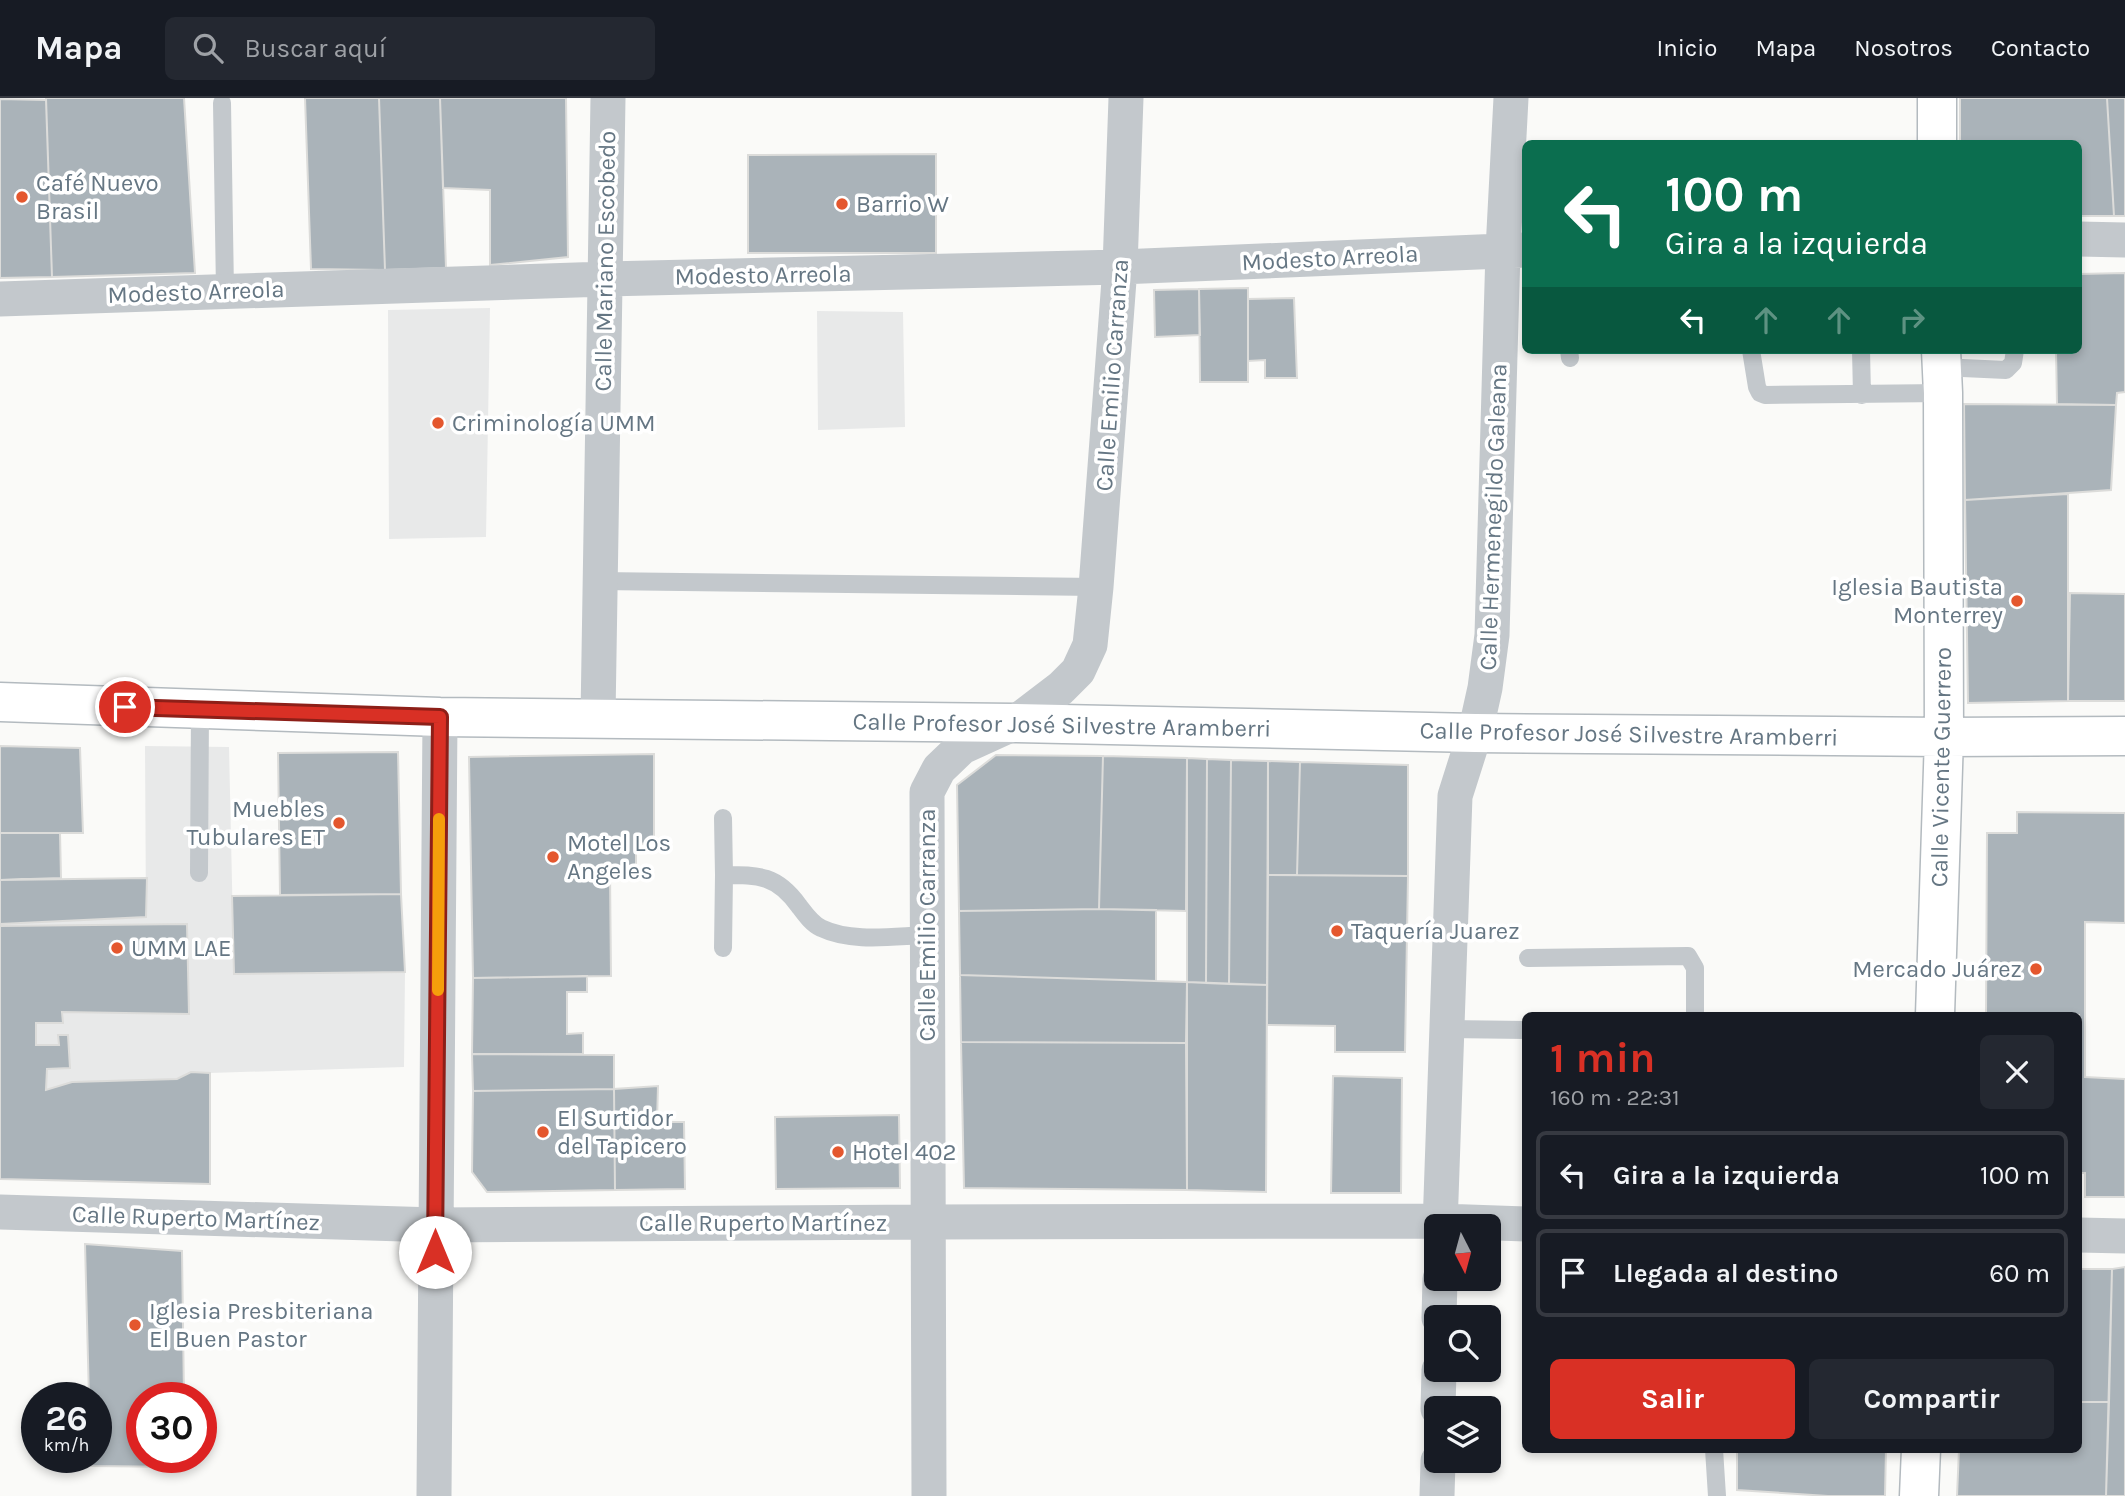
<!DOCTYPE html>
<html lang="es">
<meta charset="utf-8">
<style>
:root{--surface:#171b24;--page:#242831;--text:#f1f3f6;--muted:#9ea1a6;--line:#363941;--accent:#d93025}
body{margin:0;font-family:Karla,sans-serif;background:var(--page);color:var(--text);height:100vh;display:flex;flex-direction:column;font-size:26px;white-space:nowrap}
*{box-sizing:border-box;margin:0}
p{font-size:23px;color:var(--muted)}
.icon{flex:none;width:38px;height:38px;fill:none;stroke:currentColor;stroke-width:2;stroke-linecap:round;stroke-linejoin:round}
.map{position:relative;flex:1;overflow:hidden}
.sheet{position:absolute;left:1522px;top:914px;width:560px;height:441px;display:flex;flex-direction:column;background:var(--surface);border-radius:10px;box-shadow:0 4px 10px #0003}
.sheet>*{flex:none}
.banner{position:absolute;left:1522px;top:42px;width:560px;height:214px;border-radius:10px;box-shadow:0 4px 10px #0003;background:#0b6e4f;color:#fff;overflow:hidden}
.needle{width:46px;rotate:174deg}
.fabs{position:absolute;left:1424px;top:1116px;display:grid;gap:14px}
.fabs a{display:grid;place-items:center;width:77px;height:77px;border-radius:10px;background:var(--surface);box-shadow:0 4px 10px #0003;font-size:35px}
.speed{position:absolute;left:21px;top:1284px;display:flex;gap:14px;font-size:35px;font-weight:700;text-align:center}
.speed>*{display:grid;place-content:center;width:91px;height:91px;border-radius:50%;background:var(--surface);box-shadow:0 4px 10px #0003;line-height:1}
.speed small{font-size:18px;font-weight:400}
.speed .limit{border:10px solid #d22;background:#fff;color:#111}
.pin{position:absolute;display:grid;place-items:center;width:60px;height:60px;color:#fff;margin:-30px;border:4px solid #fff;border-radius:50%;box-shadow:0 2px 7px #0007}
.me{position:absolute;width:77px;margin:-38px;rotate:0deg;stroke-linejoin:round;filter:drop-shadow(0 0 5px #0008)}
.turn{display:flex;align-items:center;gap:24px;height:147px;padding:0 28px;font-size:32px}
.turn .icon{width:91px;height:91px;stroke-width:2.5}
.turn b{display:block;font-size:49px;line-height:60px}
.lanes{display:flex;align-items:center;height:66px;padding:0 28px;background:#0003;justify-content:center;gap:35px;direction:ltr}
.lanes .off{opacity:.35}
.round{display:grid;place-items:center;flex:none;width:74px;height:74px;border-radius:10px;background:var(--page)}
.summary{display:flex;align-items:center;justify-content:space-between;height:119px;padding:0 28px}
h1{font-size:42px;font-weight:700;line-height:52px;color:var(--accent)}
.primary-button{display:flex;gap:14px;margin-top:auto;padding:14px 28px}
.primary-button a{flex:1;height:80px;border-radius:10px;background:var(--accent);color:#fff;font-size:28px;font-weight:700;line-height:80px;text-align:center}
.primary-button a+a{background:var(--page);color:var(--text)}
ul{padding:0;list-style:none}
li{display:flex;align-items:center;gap:21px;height:88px;margin:0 14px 10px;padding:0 14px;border:4px solid var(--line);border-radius:10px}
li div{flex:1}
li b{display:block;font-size:26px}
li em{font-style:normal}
header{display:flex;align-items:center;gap:42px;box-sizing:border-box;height:98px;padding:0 35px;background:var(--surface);border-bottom:2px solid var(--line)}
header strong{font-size:33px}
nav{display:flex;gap:38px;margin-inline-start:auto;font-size:24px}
.search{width:490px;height:63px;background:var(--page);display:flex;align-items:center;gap:18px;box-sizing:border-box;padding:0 24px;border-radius:10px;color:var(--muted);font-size:26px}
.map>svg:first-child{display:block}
.built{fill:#e8e9e9}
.building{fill:#aab3b9;stroke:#dcdcda;stroke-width:2}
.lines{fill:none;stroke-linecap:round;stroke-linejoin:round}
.secondary-casing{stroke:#b3babf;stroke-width:41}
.lane{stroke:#c3c8cc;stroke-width:18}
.street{stroke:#c3c8cc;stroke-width:35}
.secondary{stroke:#fff;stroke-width:38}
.route-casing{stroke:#8d1f18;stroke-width:18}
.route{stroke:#d93025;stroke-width:12}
.slow{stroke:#f59e0b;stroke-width:12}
.poi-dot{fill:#e4572e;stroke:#fff;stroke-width:2.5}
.labels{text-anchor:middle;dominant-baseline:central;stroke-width:7;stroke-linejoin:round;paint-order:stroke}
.poi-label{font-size:24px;fill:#657683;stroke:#fff;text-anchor:start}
.street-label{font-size:24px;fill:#657683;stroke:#fff}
</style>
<header>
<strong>Mapa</strong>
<div class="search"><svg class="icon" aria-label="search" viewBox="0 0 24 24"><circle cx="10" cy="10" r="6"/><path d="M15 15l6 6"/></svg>Buscar aquí</div>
<nav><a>Inicio</a><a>Mapa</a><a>Nosotros</a><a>Contacto</a></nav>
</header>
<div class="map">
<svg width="2125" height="1398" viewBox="0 0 2125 1398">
<rect width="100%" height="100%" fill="#fafaf8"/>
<path class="built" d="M490 210 486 439 389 441 388 212Z
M817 213 903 214 905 329 818 332Z
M145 648 229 649 234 876 405 874 404 969 210 975V1086L0 1081V826L146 819Z"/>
<path class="building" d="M46 0H184L195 175 52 179Z
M305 0H379L385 172 311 171Z
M379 0H440L446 170 385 172Z
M440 0H566L568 159 490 167V92L443 90Z
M1960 0H2107L2114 118H2079V46H1960Z
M2107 0H2125V118H2114Z
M0 1 46 2 52 179 0 180Z
M936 56V155H748V57Z
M2125 175V294L2117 295 2116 307 2057 306 2056 252H2079V176Z
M1248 190V284H1200L1199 191Z
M1199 191 1200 237 1155 239 1154 192Z
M1294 200 1297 280H1265V262L1248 263V201Z
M1964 306 2116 307 2111 392 1965 402Z
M2068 396V603L1968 605 1965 402Z
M2070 495 2125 496V603H2068Z
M0 648 80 650 83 735H0Z
M398 654 401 796 280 797 278 655Z
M654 656V745L636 746V773L610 774 611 878 473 880 469 659Z
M996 657 1103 658 1099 811 959 813 957 687Z
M1103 658 1187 660 1186 813 1099 811Z
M1187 660 1207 661 1206 885 1187 884Z
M1207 661 1231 662 1229 886 1206 885Z
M1231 662 1268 663 1267 887 1229 886Z
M1268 663 1300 664 1297 777H1268Z
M1300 664 1408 667V778L1297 777Z
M2017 714 2125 715V825L2085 824V979L2125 981V1099H2085V1075H2079V917H1986L1987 735H2017Z
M0 735H60L61 780 0 782Z
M1268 777 1408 778 1405 954H1335V928L1267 927Z
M147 780 146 819 0 826V782Z
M401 796 405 874 234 876 232 798Z
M1099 811 1156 812V883L960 877 959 813Z
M187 826 189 916 62 914 63 925H36V947H59L58 937H68L70 970 47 971 46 992 72 984 177 981 191 974 210 975V1086L0 1081V828Z
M960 877 1187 884 1186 945 961 944Z
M587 878V894H567V936L583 935V956H472L473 880Z
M1187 884 1267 887 1266 1094 1187 1092Z
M961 944 1186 945 1187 1092 964 1090Z
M472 956 614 957V991L473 993Z
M1333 978 1402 980 1401 1095H1331Z
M658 988 657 1024H684L685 1091 615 1092 614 991Z
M614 991 615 1092 487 1094 472 1074 473 993Z
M899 1017 900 1090 776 1091 775 1019Z
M85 1146 182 1153 184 1300H142V1360H185V1369L90 1368V1360H96V1300H89Z
M2125 1169V1398H2106L2112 1171Z
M2079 1171H2112L2109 1304H2079Z
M2079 1304H2109L2106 1398H1957L1959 1351H2079Z
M1737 1351H1886L1885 1398H1828L1737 1392Z"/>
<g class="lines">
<g class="secondary-casing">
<path id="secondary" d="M1937 0V46
M0 604 440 619 1015 625 1475 635 1944 639 2125 638
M1935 917 1944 639 1943 295 1941 252
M1919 1398 1921 1351"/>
</g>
<path class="lane" d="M222 5 225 193
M1569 252 1570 260
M1751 252 1757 289 1760 295 1765 297 1943 295
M1861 252 1862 297
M1941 269 2006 272 2013 265 2015 252
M599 483 1096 489
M723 720 724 777
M199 775 200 612
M723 850 724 777C759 777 777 777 799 808 805 816 812 826 821 830 852 845 894 838 928 837
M1528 860 1688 858 1695 870V917
M1447 931 1526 932
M1714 1351 1717 1398"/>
<path class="street" d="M2079 141 2125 142
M0 201 606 181 1120 169 1526 152
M598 619 608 0
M0 1114 436 1127 928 1124 1440 1123 1526 1126
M1440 1129 1455 698 1475 635 1485 590 1492 537 1503 152 1511 0
M2079 1137 2125 1138
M1439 1220 1440 1181
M1438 1311 1439 1272
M434 1398 440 619
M929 1398 927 694 939 671 962 649 1015 625 1061 590 1078 573 1090 547 1096 489 1120 169 1126 0
M1437 1398 1438 1363"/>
<use href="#secondary" class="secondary"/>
</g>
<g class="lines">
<g class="route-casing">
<path id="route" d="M125 609 440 619 435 1154"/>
</g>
<use href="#route" class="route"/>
<path class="slow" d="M438 892 439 721"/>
</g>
<g class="poi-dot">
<circle cx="22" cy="99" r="7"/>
<circle cx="842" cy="106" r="7"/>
<circle cx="438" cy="325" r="7"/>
<circle cx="2017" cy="503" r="7"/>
<circle cx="339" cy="725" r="7"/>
<circle cx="553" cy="759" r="7"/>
<circle cx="1337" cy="833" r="7"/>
<circle cx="117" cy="850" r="7"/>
<circle cx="2036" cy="871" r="7"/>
<circle cx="543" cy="1034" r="7"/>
<circle cx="838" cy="1054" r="7"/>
<circle cx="135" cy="1227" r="7"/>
</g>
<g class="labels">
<g class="poi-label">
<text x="36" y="85">Café Nuevo<tspan x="36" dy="28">Brasil</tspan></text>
<text x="856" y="106">Barrio W</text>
<text x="452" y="325">Criminología UMM</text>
<text x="2003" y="489" text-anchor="end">Iglesia Bautista<tspan x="2003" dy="28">Monterrey</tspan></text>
<text x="325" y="711" text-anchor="end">Muebles<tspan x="325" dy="28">Tubulares ET</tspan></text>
<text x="567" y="745">Motel Los<tspan x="567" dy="28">Angeles</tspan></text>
<text x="1351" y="833">Taquería Juarez</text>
<text x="131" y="850">UMM LAE</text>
<text x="2022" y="871" text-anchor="end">Mercado Juárez</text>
<text x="557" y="1020">El Surtidor<tspan x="557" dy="28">del Tapicero</tspan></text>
<text x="852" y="1054">Hotel 402</text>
<text x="149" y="1213">Iglesia Presbiteriana<tspan x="149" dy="28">El Buen Pastor</tspan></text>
</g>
<g class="street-label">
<text transform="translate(1330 160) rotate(-3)">Modesto Arreola</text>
<text transform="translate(605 163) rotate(-89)">Calle Mariano Escobedo</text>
<text transform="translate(763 177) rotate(-1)">Modesto Arreola</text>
<text transform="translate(196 194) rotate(-2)">Modesto Arreola</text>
<text transform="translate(1112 277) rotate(-86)">Calle Emilio Carranza</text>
<text transform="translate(1493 419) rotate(-88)">Calle Hermenegildo Galeana</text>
<text transform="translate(1062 627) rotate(1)">Calle Profesor José Silvestre Aramberri</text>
<text transform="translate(1629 636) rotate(1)">Calle Profesor José Silvestre Aramberri</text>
<text transform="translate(1941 669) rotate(-89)">Calle Vicente Guerrero</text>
<text transform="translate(927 827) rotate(-90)">Calle Emilio Carranza</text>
<text transform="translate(196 1120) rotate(2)">Calle Ruperto Martínez</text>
<text x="763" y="1125">Calle Ruperto Martínez</text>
</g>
</g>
</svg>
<div class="fabs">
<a><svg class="needle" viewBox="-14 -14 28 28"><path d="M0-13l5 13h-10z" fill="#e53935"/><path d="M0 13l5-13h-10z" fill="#9ea1a6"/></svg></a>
<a><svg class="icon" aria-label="search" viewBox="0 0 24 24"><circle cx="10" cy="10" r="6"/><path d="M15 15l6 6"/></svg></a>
<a><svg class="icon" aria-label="layers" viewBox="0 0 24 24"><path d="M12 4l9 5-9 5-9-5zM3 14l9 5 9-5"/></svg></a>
</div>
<div class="speed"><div>26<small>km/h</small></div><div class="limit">30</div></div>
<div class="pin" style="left:125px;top:609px;background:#d93025"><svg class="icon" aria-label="arrive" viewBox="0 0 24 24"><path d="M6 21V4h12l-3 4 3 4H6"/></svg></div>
<svg class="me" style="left:435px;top:1154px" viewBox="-20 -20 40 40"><circle r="19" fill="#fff"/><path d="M0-13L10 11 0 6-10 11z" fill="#d93025"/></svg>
<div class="banner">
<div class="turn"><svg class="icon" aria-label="left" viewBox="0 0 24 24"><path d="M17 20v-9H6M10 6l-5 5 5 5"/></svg><div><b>100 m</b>Gira a la izquierda</div></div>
<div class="lanes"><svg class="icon" aria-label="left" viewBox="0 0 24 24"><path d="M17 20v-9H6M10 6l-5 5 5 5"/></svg><svg class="icon off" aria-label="ahead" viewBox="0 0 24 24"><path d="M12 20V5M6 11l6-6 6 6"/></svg><svg class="icon off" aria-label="ahead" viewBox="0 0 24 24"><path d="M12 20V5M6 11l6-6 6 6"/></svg><svg class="icon off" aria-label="right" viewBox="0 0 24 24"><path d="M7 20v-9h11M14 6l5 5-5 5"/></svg></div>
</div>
<section class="sheet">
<div class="summary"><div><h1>1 min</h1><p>160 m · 22:31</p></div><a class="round"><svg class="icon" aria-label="close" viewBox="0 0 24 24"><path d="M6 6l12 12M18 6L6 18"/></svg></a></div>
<ul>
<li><svg class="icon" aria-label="left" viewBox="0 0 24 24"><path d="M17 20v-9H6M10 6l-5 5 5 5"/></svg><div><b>Gira a la izquierda</b></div><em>100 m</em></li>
<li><svg class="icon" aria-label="arrive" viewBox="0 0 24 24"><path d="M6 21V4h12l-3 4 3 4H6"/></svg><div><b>Llegada al destino</b></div><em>60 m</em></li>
</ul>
<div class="primary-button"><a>Salir</a><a>Compartir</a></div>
</section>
</div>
